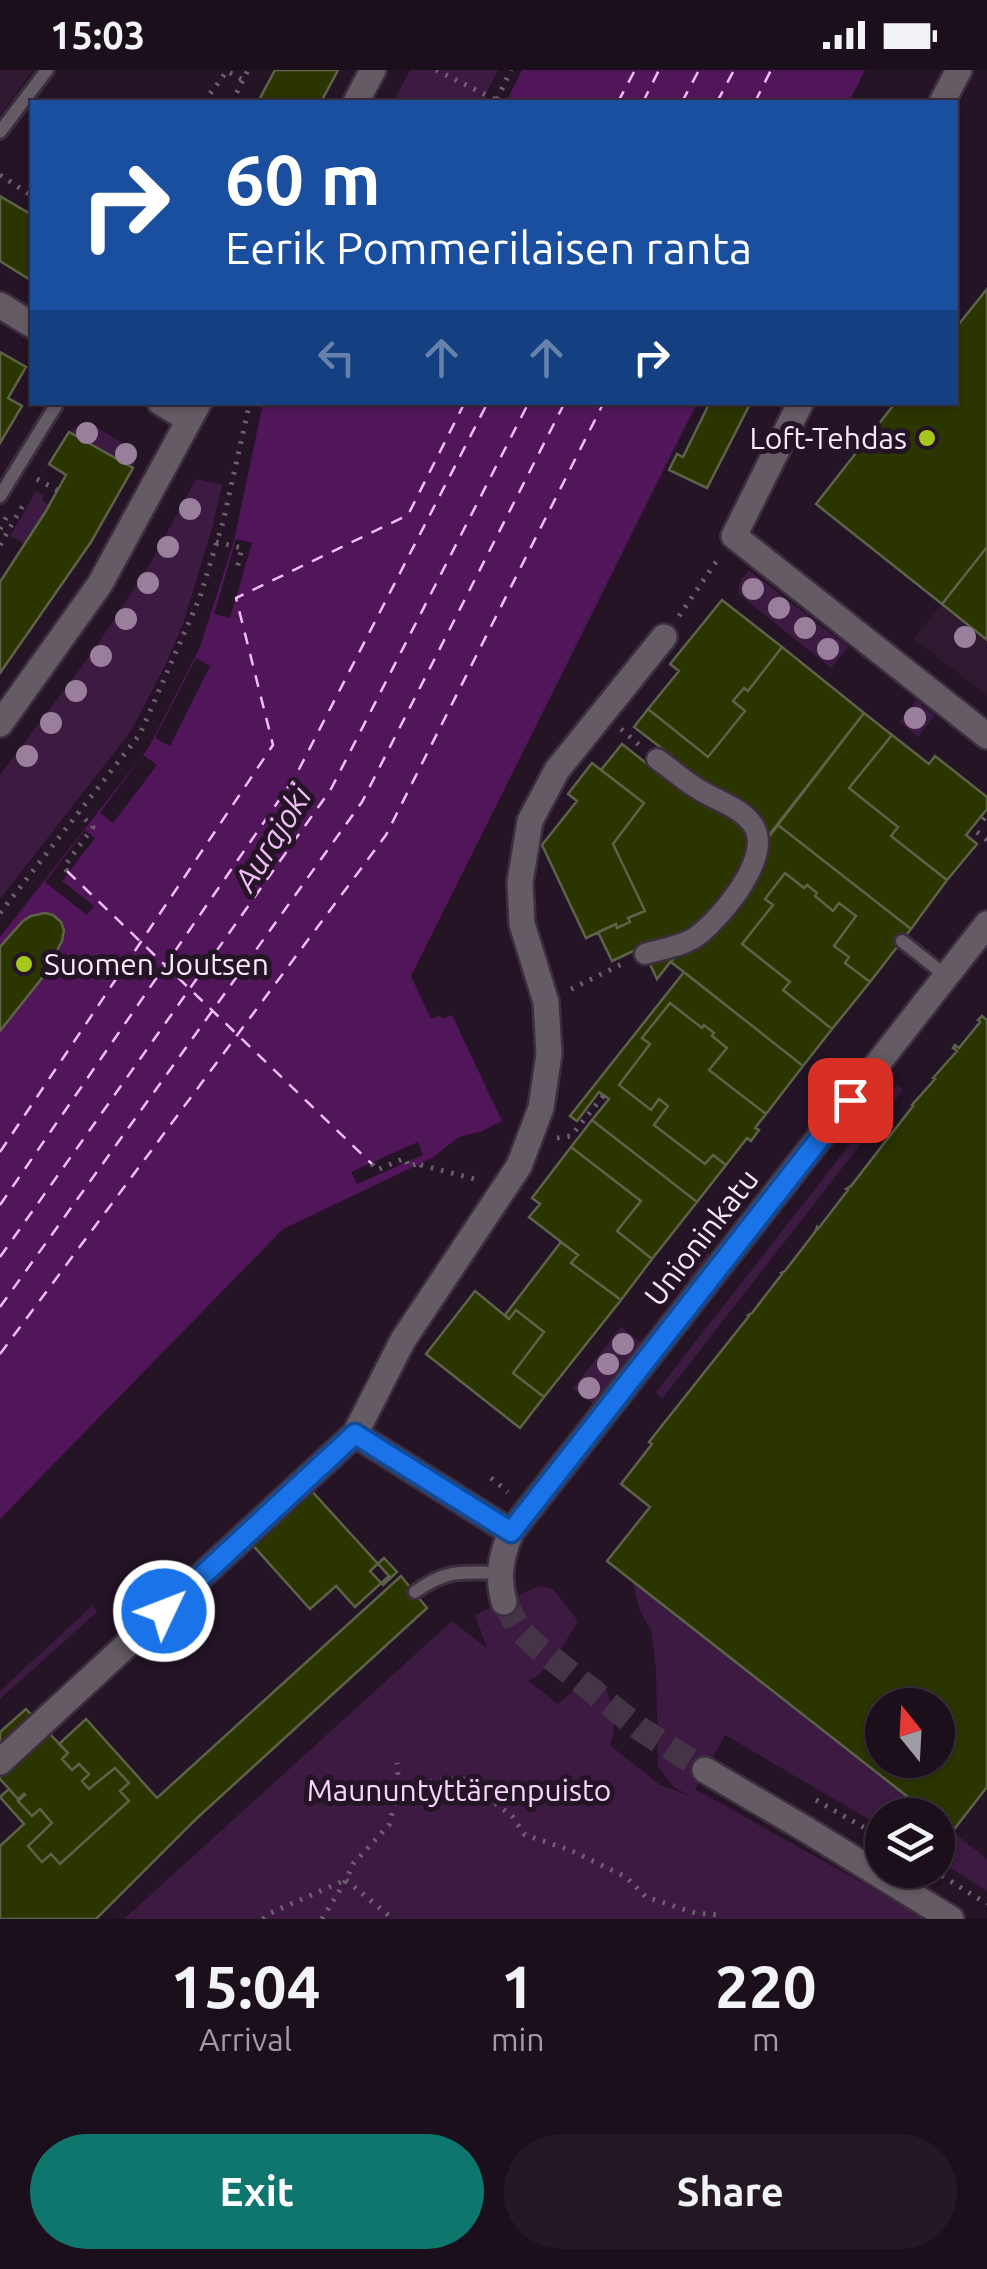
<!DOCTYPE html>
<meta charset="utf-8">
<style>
:root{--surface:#1b0f1c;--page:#241825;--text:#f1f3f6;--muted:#a09ca3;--line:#392f3b;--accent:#0f766e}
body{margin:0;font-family:Ubuntu,sans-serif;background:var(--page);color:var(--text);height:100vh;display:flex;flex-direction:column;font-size:38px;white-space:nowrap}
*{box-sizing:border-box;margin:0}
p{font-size:32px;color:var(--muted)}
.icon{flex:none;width:55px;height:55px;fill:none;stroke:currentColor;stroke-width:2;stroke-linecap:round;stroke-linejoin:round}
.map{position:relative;height:1849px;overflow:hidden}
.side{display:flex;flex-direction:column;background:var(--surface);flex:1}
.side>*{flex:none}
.hud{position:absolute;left:30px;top:30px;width:928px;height:305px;border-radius:0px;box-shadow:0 2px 8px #0004,0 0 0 2px var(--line);background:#1a4fa0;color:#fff;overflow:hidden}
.needle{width:65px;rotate:342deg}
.fabs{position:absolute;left:865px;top:1618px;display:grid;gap:20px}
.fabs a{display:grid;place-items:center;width:90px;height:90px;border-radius:50%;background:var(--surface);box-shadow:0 2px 8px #0004,0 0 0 2px var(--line);font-size:50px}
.pin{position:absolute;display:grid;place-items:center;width:85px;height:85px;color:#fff;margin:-42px;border-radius:20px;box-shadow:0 5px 15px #0006}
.me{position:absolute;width:110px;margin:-55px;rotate:47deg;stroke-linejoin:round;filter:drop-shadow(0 0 8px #0008)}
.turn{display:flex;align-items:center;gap:35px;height:210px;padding:0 30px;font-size:45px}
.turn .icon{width:130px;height:130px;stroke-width:2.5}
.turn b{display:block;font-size:70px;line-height:85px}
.lanes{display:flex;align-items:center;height:95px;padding:0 30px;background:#0003;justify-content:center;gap:50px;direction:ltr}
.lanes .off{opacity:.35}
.eta{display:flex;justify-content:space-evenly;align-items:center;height:170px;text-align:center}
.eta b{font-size:60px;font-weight:700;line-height:70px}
.primary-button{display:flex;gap:20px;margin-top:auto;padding:20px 30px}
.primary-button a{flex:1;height:115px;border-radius:60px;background:var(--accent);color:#fff;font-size:40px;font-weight:700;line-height:115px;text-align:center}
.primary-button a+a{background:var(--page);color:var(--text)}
.status{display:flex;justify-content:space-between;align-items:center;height:70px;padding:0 50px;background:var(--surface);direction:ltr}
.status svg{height:28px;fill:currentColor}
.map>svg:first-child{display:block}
.built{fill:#2e1931}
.green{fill:#3d1a42}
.water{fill:#511659}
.pier{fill:#241426}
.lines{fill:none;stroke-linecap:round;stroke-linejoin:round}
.ferry{stroke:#f0bef7;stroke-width:2.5;stroke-dasharray:12 10;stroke-linecap:butt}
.building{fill:#2b3500;stroke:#5c6349;stroke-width:2.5;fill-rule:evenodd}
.minor-tunnel{stroke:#443446;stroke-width:25;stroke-dasharray:25 12;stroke-linecap:butt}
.service-casing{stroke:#3d2e3f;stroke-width:18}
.pedestrian-casing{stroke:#3d2e3f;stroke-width:25}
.minor-casing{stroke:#3d2e3f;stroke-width:30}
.path{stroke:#6e6070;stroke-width:5;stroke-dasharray:2.5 8;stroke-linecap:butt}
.service{stroke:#645b65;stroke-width:12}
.pedestrian{stroke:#645b65;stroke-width:20}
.minor{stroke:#645b65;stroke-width:25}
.tree{fill:#997f9c}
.route-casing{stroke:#114b97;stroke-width:25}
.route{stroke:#1a73e8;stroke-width:18}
.poi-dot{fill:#a8c71d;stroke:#241426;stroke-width:4}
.labels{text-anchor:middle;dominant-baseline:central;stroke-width:10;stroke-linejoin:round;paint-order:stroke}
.poi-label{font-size:30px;fill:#f7ecf9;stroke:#241426;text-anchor:end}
.street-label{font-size:30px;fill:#f7ecf9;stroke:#241426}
.park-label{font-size:30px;fill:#f8d7fd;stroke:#241426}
.water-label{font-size:32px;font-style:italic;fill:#f0bef7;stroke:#241426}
</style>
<div class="status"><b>15:03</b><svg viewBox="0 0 49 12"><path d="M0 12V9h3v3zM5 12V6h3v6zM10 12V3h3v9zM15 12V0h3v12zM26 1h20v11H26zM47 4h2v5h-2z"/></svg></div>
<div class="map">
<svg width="987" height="1849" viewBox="0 0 987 1849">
<rect width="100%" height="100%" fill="#241426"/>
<path class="built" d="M0 0H33L0 45Z
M987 477V626L914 569Z"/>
<path class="green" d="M410 0H498L482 32H393Z
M84 353H90L135 381 137 386 133 398 69 362Z
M196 409 222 415 213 455 184 551 167 592 131 661 0 829V705L80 599 114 550 151 492Z
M36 421 44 426 42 430 49 435 25 474 10 466Z
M749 500 848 577 831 598 740 525C735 514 743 508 749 500Z
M916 630 935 646 918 667 899 652Z
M897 1014 903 1020 662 1329 656 1322Z
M690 1169 710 1185 690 1210 670 1195Z
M621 1257 641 1273 593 1334 573 1318Z
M633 1511 931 1745H882V1757L725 1665 695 1719 927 1849H124L452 1551 487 1578 475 1545 539 1516 553 1519 578 1551C565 1572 550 1601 528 1611L558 1634 590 1607 602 1610C611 1628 619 1655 610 1675L659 1714 690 1726 674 1717 658 1697 656 1600 651 1560 639 1539Z
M92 1536 97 1542 0 1629V1621Z
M938 1750 987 1789V1821L938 1790Z"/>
<path class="water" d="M522 0H865L849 32H506Z
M263 333H697L411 906 431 949 440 945 442 949 452 945 502 1051 482 1061 459 1067 432 1088 283 1159 0 1449V867L149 677 200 577 234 471Z"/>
<path class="pier" d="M236 469 252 473 230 548 214 544Z
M196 588 210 596 170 676 155 668Z
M143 685 157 695 113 753 100 743Z
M85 760 95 768 62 811 94 836 87 845 45 812Z
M418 1072 423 1085 357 1114 351 1102Z"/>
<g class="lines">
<path class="ferry" d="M618 32 635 0
M643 32 659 0
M682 32 699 0
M717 32 734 0
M755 32 771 0
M67 801 372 1094
M0 1082 273 675 236 528 408 445 465 332
M0 1135 295 707 488 332
M0 1187 331 719 529 332
M0 1237 362 732 565 332
M0 1284 386 765 604 332"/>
</g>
<path class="building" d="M275 0H338L321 32H258Z
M0 126 32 145V211L0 191Z
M987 219V477L942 534 816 434 896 332H955V259Z
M0 282 26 297 8 328 22 336 0 373Z
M710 332H751L707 418 669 400 677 384 683 387Z
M69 362 133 398 91 472 0 603V512L46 441 66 405 49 394Z
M987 477V570L942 534Z
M722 530 782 577 748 621 744 618 733 631 745 641 708 687 648 639 679 601 670 594Z
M782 577 864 643 762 774 657 689 664 680 634 657 648 639 708 687 745 641 733 631 744 618 748 621Z
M864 643 892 665 849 718 898 757 891 766 947 810 911 859 778 755Z
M892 665 929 694 935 686 987 727V739L966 765 977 774 947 810 891 766 898 757 849 718Z
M622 674 651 697 657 689 762 774 657 909 642 877 612 891 598 862 616 854 617 858 630 852 628 848 645 841 613 774 644 733 601 700Z
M592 693 644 733 613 774 645 841 628 848 630 852 617 858 616 854 586 868 542 775 577 731 568 724Z
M778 755 911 859 870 912 845 893 849 887 834 876 856 846 839 833 833 841 815 826 817 823 807 815 804 818 785 803 765 829 773 835 742 874 790 912 783 920 832 959 803 996 671 892Z
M785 803 804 818 807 815 817 823 815 826 833 841 839 833 856 846 834 876 849 887 845 893 870 912 832 959 783 920 790 912 742 874 773 835 765 829Z
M45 843 53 845 61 852 64 860 62 871 42 908 0 961V877L23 851 31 846Z
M684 902 803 996 766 1044 709 1000 727 978 712 966 714 963 704 955 702 958 670 933 642 968 650 974 619 1015 651 1040 659 1029 668 1036 654 1055 705 1094 713 1085 726 1095 697 1132 592 1050 609 1029 599 1022 577 1051 570 1046Z
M670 933 702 958 704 955 714 963 712 966 727 978 709 1000 766 1044 755 1058 759 1060 751 1071 747 1068 726 1095 713 1085 705 1094 654 1055 668 1036 659 1029 651 1040 619 1015 650 974 642 968Z
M982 946 987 950V1717L952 1762 938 1750V1745H931L607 1491 650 1437 621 1414 652 1374 649 1372 749 1246 748 1245 752 1243 782 1204 781 1203 785 1201 815 1162 817 1157 818 1159 848 1120 846 1119 851 1116 913 1036 912 1035 935 1009 933 1008 957 981 953 978 955 975 959 978 980 952 978 950ZM882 1635H938V1690H882Z
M592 1050 697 1132 652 1189 617 1161 641 1131 571 1077Z
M571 1077 641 1131 617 1161 652 1189 621 1230 571 1193 578 1185 529 1147 540 1134 532 1128Z
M561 1172 578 1185 571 1193 621 1230 544 1327 513 1303 544 1262 516 1240 509 1249 505 1245Z
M475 1221 509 1249 516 1240 544 1262 513 1303 544 1327 520 1358 426 1284Z
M299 1407 389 1506 355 1537 336 1516 310 1539 240 1461Z
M384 1488 397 1502 383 1515 370 1501Z
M401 1506 427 1538 196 1749 96 1849H0V1776L24 1754 0 1727 9 1719 18 1729 25 1723 18 1731 32 1746 40 1739 52 1753 28 1776 42 1792 51 1784 60 1794 129 1731 120 1721 129 1713 115 1698 89 1719 82 1711 89 1704 79 1694 72 1700 62 1689 68 1683 59 1674 86 1649 157 1728Z
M26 1639 68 1683 62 1689 72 1700 79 1694 89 1704 82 1711 89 1719 115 1698 129 1713 120 1721 129 1731 60 1794 51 1784 42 1792 28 1776 52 1753 40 1739 32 1746 18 1731 26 1724 18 1729 0 1709V1662Z"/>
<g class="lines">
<path class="minor-tunnel" d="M504 1532 519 1559 534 1574 639 1658 705 1700"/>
<g class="service-casing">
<path id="service" d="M0 62 47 0
M0 426 58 332
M902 871 946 906
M415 1522C447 1499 461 1502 500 1503"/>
</g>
<g class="pedestrian-casing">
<path id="pedestrian" d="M645 884C661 879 684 876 697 866 721 848 774 786 753 755 740 736 714 730 695 717 682 709 670 698 657 689"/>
</g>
<g class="minor-casing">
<path id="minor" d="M356 32 373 0
M942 32 959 0
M0 235 32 255
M160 332 189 350
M801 332 734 466 987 666
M0 654 100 514 199 332
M355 1364 511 1462
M504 1532C497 1506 501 1487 511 1462L987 854
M0 1692 355 1364 403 1270 519 1096 541 1038 549 984 546 932 522 854 520 812 530 751 557 700 664 567
M705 1700 807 1760 951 1849"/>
</g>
<path class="path" d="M436 0 496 30
M497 29 511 0
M204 32 227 1 243 10
M232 32 248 0
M0 105 32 126
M37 409 57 420
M0 459 8 444
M216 472 242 478 237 499
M0 475 26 430
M679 546 718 489
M621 659 639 675
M983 750 987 744
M977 762 987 770
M67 801 64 797 93 757 79 743
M0 843 140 664 200 527 223 452 250 332
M571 919 624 893
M557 1068 571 1066 604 1025
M372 1094 377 1100 405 1088 409 1097 420 1092 421 1095 478 1110
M491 1408 508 1422
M399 1718 442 1710 463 1709 512 1746 525 1765 570 1780 626 1807 646 1827 695 1843 718 1845 721 1849
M816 1730 882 1768
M933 1800 987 1834
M346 1810 393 1849
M263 1849 268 1844 343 1811
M322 1849 346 1810 353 1794 389 1755 399 1718 397 1693"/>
<use href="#service" class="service"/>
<use href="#pedestrian" class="pedestrian"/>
<use href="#minor" class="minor"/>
</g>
<g class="tree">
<circle cx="87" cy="363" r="11"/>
<circle cx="126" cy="384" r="11"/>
<circle cx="190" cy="439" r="11"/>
<circle cx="168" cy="477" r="11"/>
<circle cx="148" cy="513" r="11"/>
<circle cx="753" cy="519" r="11"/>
<circle cx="779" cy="538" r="11"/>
<circle cx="126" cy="549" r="11"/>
<circle cx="805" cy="558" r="11"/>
<circle cx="965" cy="567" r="11"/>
<circle cx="828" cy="579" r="11"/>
<circle cx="101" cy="586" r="11"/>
<circle cx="76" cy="621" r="11"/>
<circle cx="915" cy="648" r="11"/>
<circle cx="51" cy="653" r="11"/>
<circle cx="27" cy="686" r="11"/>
<circle cx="623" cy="1274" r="11"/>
<circle cx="608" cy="1294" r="11"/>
<circle cx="589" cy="1318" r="11"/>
</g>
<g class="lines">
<g class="route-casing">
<path id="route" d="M164 1541 355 1364 511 1462 850 1030"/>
</g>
<use href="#route" class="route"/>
</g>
<g class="poi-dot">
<circle cx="927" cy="368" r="10"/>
<circle cx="24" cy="894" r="10"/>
</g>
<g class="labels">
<g class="poi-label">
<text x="907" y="368">Loft-Tehdas</text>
<text x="44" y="894" text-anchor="start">Suomen Joutsen</text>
</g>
<g class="street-label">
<text transform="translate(701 1167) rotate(-52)">Unioninkatu</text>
</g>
<g class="park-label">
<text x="459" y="1720">Maununtyttärenpuisto</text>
</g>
<g class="water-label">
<text transform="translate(272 768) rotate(-58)">Aurajoki</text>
</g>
</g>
</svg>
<div class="fabs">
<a><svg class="needle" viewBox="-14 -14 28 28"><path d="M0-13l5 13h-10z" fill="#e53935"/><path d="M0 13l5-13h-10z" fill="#a09ca3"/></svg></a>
<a><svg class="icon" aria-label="layers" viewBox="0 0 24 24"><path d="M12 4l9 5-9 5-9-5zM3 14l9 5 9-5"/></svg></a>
</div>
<div class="pin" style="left:850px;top:1030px;background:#d93025"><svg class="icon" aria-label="arrive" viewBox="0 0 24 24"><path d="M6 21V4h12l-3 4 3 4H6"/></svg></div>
<svg class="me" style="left:164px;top:1541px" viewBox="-20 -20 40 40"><circle r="17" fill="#1a73e8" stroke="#fff" stroke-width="3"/><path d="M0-11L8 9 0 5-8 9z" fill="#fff"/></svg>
<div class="hud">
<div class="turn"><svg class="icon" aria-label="right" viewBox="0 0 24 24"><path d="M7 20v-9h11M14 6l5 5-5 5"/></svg><div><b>60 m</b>Eerik Pommerilaisen ranta</div></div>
<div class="lanes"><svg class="icon off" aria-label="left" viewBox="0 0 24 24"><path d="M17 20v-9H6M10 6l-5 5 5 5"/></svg><svg class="icon off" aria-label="ahead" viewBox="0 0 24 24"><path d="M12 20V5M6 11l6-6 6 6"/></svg><svg class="icon off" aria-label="ahead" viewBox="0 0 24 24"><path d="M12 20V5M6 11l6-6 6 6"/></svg><svg class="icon" aria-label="right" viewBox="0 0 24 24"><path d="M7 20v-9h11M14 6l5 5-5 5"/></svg></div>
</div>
</div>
<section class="side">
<div class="eta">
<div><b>15:04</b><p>Arrival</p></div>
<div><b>1</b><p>min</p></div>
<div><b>220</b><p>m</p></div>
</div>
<div class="primary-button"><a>Exit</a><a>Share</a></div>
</section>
